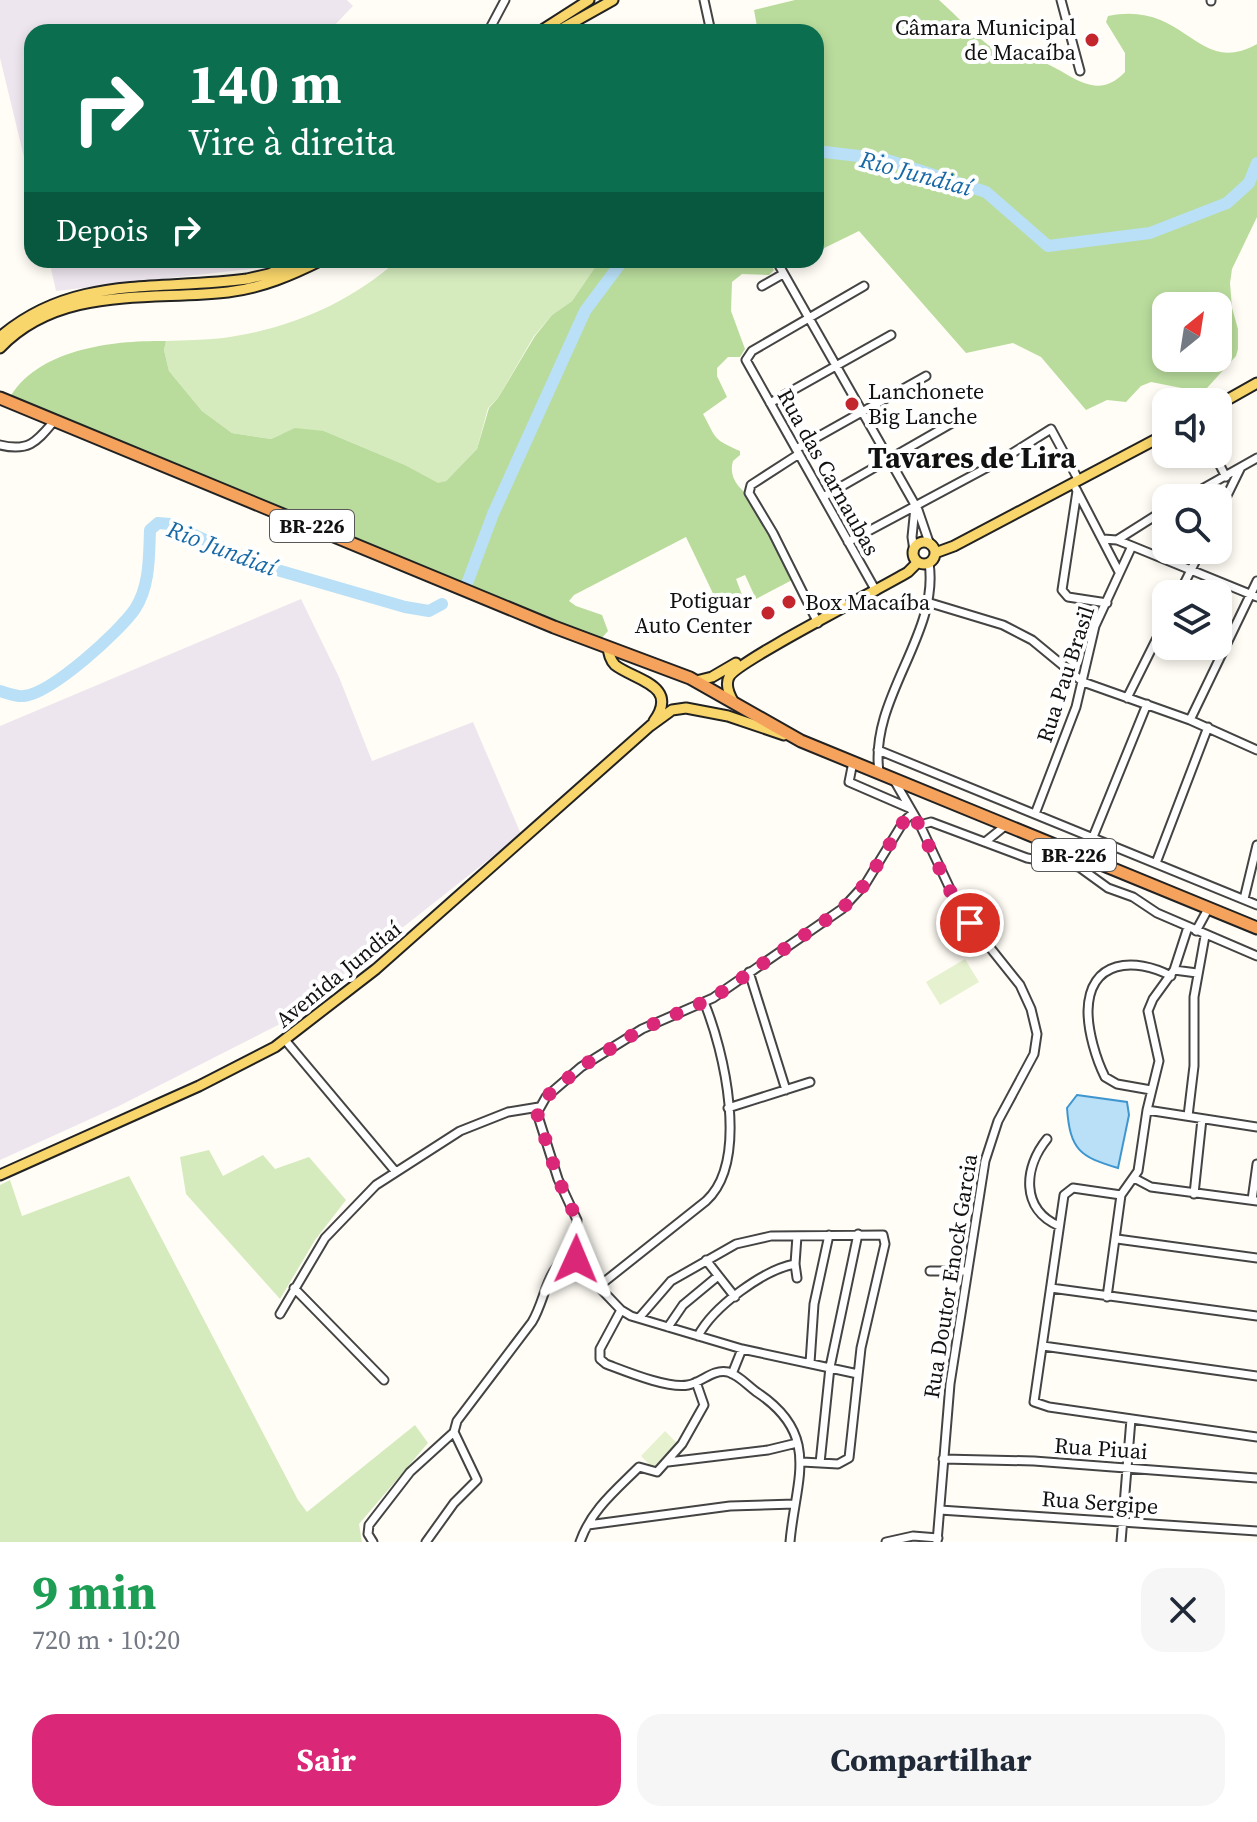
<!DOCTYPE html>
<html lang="pt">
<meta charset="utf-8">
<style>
:root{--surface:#fff;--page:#f6f6f7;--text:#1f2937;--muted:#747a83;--accent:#db2777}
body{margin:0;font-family:"Source Serif 4",serif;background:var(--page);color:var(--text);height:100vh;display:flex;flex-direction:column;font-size:30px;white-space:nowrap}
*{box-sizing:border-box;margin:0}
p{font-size:26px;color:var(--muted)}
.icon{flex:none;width:44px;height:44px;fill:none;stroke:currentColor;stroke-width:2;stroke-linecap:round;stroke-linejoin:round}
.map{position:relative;height:1542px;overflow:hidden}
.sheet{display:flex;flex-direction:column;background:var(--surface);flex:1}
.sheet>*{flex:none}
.hud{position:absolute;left:24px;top:24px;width:800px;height:244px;border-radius:24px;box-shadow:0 4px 12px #0003;background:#0b6e4f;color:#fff;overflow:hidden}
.needle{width:52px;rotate:30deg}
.controls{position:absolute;left:1152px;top:292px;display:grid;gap:16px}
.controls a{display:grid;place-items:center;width:80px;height:80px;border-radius:16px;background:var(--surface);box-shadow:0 4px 12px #0003;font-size:40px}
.pin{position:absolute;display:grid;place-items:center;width:68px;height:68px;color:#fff;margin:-34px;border:4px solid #fff;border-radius:50%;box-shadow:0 2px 8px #0007}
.me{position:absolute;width:88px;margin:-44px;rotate:1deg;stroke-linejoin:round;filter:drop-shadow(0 0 6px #0008)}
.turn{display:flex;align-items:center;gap:28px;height:168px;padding:0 32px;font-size:36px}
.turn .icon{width:104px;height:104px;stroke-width:2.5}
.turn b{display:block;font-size:56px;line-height:68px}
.then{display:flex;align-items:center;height:76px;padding:0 32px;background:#0003;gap:16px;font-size:30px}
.round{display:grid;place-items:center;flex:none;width:84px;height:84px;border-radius:24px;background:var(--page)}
.headline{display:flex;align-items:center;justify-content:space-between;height:136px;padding:0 32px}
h1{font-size:48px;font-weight:700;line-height:60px;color:#1e9e55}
.action{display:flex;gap:16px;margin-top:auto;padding:16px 32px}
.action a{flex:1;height:92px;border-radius:24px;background:var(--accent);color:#fff;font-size:32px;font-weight:700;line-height:92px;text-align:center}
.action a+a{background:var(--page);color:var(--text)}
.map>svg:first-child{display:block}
.industrial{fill:#eee6ef}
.green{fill:#d5ebbd}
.forest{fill:#b9dc9c;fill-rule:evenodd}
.pitch{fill:#e6f2cf}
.water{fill:#b9e0f7;stroke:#3f96cf;stroke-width:2}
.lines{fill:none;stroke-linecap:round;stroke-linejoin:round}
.river{stroke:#b9e0f7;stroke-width:12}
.minor-casing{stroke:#444;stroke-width:11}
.major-casing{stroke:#222;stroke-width:13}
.highway-casing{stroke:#222;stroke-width:15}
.minor{stroke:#fff;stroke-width:7}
.major{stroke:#f9d66b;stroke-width:9}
.highway{stroke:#f5a25d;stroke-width:11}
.route{stroke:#db2777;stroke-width:14;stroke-dasharray:0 25.2}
.poi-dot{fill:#c4262e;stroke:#fff;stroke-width:3}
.labels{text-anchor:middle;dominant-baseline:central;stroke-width:8;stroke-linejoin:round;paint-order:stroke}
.shield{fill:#fff;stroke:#585858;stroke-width:2}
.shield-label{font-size:20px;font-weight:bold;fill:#111}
.poi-label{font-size:22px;fill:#111;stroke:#fff;text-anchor:end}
.street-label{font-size:22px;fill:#111;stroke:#fff}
.water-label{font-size:24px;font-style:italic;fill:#1768a6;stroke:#fff}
.district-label{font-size:30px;font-weight:bold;fill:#111;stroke:#fff}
</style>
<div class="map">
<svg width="1257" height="1542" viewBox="0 0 1257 1542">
<rect width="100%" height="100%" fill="#fffdf5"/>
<path class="industrial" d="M0 0H347L353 6 328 32H32V190L0 58Z
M49 260H256L258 268 56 291Z
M301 599 339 677 372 761 473 722 521 834 282 1023 119 1106 0 1160V726Z"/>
<path class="green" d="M398 260H600L572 301 552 315 534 336 498 398 488 408 477 449 446 481 438 484 405 465 324 431 282 434 271 439 232 433 202 411 169 371 164 350 166 341C185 340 204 340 223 338 289 329 348 304 398 260Z
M209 1150 223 1176 263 1155 275 1169 309 1157 346 1200 315 1240 280 1299 186 1194 180 1157Z
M129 1176 298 1500 307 1512 415 1425 428 1443 359 1524 362 1542H0V1185L10 1180 22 1216Z"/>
<path class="forest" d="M795 0H939C957 16 975 36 995 50 1007 58 1023 56 1037 60 1068 69 1094 105 1125 72V53L1106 22 1108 16C1187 0 1196 78 1257 44V217L1232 269 1230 283 1232 308 1238 329V349L1236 356 1207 388 1197 391 1151 382 1141 386 1126 402 1107 400 1086 410 1041 357 1013 343 966 353 859 231 816 252V32H758L754 10ZM1166 306H1218V358H1166Z
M600 260H768L774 270 769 275 742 274 732 282 731 311 745 349 740 357H728L717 368V376L727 397 703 414C717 440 713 439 740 451V455L733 461C728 477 739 489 752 498L794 579 756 599 745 575 736 579 744 600 719 606 686 537 574 595 569 601 576 606 602 615 608 631 598 642 6 405C31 349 113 340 166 341L164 350 169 371 202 411 232 433 271 439 295 428 324 431 405 465 438 483 446 481 477 449 489 408 498 398 535 336 552 315 572 301Z"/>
<path class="pitch" d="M965 959 979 982 940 1005 926 982Z
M665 1431 680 1446 656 1471 641 1456Z"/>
<path class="water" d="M1077 1095 1127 1102 1129 1115 1118 1168C1080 1157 1070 1150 1067 1108Z"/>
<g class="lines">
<path class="river" d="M816 151 884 159 986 192 1048 246 1150 233 1227 203 1249 183 1257 163
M468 581 493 514 585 311 623 260
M0 691C7 693 17 697 24 696 52 693 119 632 135 609 150 586 149 556 150 530L158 523 170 524 260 565 405 607 429 611 442 604"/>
<g class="minor-casing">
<path id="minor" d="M704 0 711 32
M1061 0 1080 71
M1211 0V1
M488 32 505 0
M776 260 918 510 930 545
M762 286 783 274
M864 286 752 351 746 360 876 591
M770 403 891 335
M0 445C30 452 37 441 55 420
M796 449 926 376
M799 454 751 485 749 493 773 533 818 623
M1214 454 1226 477
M1076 489 1119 572
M1077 491 1062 590 1068 597 1107 603
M823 497 959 419
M1186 498 1257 458
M1218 514 1240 469
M1103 539 1117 540 1132 546 1257 597
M1117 540 1166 509
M848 542 1003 459 1051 429 1078 479
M914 551 912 537 915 507
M1179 594 1201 550
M927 602 1003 625 1032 640 1083 682 1190 720 1257 750
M1127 698 1166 620
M1190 720 1257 581
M878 750 1257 905
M853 762 849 782 909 808
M879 772C869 698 940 634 929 563
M894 780 920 825 960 910 1020 985 1031 1009 1037 1034 1034 1054 998 1121 985 1161 950 1384 937 1542
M1035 814 1076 707 1095 626 1132 546
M920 825 931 822 1027 858 1079 867 1108 888 1133 897 1157 913 1257 956
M1093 837 1147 704
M985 842 1005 826
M1156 863 1208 727
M1244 899 1257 845
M1196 931 1208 909
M1174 970 1197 973
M749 972 786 1090
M285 1040 395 1171
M1151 1090 1117 1084 1105 1077C1096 1059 1088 1032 1088 1011 1089 959 1135 957 1171 976
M728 1108 810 1082
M1147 1110 1257 1127
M1188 1116 1194 1066V997L1205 936
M1047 1139C1024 1167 1020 1209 1059 1226
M1134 1178 1151 1187 1257 1201
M1194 1194 1202 1119
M1121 1195 1073 1188 1064 1195 1034 1402 1049 1407 1257 1437
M1252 1200 1257 1164
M797 1236 795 1264 797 1278
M1117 1239 1257 1258
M706 1260 735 1297
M930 1271H967
M599 1286 706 1201C750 1161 724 1050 704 1002
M294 1288 384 1380
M1051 1288 1257 1316
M1107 1297 1121 1195 1138 1171 1147 1110 1159 1061 1148 1011 1153 999 1174 970 1188 927
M621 1310 600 1349V1359L606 1364C625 1371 668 1389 688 1385 703 1382 712 1369 728 1372 739 1375 749 1387 758 1393 822 1436 795 1481 790 1542
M280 1314 325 1238 376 1185 460 1131 508 1112 539 1107
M639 1318 671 1281 736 1244 771 1236 883 1235 885 1244 861 1348 849 1458 838 1464 802 1462
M668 1327 683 1305 718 1276
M698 1336C713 1307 763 1270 795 1264
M1043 1346 1257 1376
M810 1363 814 1304 829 1235
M732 1374 742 1349
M858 1374 742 1349 631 1316 621 1310 578 1265 574 1253 577 1220 558 1179 537 1113 546 1097 581 1067 642 1029 713 998 842 909 866 883 904 821 913 813
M943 1459 1034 1461 1257 1478
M668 1462 768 1450 797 1443
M820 1463 830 1367 858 1234
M940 1510 1257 1531
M588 1525 730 1506 795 1504
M373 1542 368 1534 369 1525 410 1472 454 1432
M426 1542 454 1503 477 1480 454 1432 457 1421 532 1322C547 1297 545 1267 574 1253
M580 1542C591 1510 616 1490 639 1467L657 1472 682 1444 704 1405 696 1382
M886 1542 913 1536 938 1538
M1121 1542 1131 1419"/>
</g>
<g class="major-casing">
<path id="major" d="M539 32 589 0
M556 32 613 0
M0 337C73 274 158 291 247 279L269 274 302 260
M0 348C60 285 150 301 228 292 262 288 292 275 322 260
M1218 405 1257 383
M913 553a11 11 0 1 1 22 0a11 11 0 1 1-22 0Z
M935 553 954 546 1166 434
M608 648C609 654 610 660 615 665 634 680 680 685 654 721
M696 681 712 677 736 663
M733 701C729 694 725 685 729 677 737 661 882 588 908 572L918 562
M0 1175 199 1086 275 1047 376 969 650 726 672 710 686 708 728 716 784 735"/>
</g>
<g class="highway-casing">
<path id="highway" d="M0 398 554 627 690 678 801 741 1257 928"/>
</g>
<use href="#minor" class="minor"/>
<use href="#major" class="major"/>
<use href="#highway" class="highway"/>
</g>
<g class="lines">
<path class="route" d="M576 1259 577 1220 558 1179 537 1113 546 1097 581 1067 642 1029 713 998 842 909 866 883 904 821 913 813 954 899 970 923"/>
</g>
<g class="poi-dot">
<circle cx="1092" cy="40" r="8"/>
<circle cx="852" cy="404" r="8"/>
<circle cx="789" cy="602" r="8"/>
<circle cx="768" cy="613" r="8"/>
</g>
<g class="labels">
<g class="shield">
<rect x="270" y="510" width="84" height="32" rx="6"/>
<rect x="1032" y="839" width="84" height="32" rx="6"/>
</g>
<g class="shield-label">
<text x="312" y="526">BR-226</text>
<text x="1074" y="855">BR-226</text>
</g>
<g class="poi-label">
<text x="1076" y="27">Câmara Municipal<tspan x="1076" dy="25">de Macaíba</tspan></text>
<text x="868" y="391" text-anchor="start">Lanchonete<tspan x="868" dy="25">Big Lanche</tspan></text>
<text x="752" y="600">Potiguar<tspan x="752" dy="25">Auto Center</tspan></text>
<text x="805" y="602" text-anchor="start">Box Macaíba</text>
</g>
<g class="street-label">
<text transform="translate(829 472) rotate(61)">Rua das Carnaubas</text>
<text transform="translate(1065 674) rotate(-72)">Rua Pau Brasil</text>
<text transform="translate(338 974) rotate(-39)">Avenida Jundiaí</text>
<text transform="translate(950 1276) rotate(-81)">Rua Doutor Enock Garcia</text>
<text transform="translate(1101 1448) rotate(4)">Rua Piuai</text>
<text transform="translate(1100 1502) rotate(4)">Rua Sergipe</text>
</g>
<g class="water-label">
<text transform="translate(916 173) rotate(15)">Rio Jundiaí</text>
<text transform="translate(222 548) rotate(21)">Rio Jundiaí</text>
</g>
<g class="district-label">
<text x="972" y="457">Tavares de Lira</text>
</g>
</g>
</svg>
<div class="controls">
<a><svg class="needle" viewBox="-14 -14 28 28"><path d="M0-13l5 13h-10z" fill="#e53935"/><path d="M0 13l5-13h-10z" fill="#747a83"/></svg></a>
<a><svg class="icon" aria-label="sound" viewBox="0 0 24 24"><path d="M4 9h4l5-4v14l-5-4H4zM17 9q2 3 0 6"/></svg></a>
<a><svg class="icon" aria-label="search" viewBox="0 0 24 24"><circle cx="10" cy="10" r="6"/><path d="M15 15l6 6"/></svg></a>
<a><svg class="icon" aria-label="layers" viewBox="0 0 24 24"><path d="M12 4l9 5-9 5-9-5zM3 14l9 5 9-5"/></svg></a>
</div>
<div class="pin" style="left:970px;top:923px;background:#d93025"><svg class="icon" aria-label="arrive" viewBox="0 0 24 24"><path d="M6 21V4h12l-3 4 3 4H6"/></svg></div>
<svg class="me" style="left:576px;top:1259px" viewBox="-20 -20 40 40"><path d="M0-17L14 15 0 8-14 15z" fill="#db2777" stroke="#fff" stroke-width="4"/></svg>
<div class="hud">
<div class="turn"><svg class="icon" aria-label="right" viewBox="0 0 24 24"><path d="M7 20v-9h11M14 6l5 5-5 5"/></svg><div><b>140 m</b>Vire à direita</div></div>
<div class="then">Depois<svg class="icon" aria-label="right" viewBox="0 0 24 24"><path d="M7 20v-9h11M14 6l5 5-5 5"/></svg></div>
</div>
</div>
<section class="sheet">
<div class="headline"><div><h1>9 min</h1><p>720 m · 10:20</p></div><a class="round"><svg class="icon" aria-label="close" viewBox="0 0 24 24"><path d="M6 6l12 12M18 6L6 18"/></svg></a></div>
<div class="action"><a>Sair</a><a>Compartilhar</a></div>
</section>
